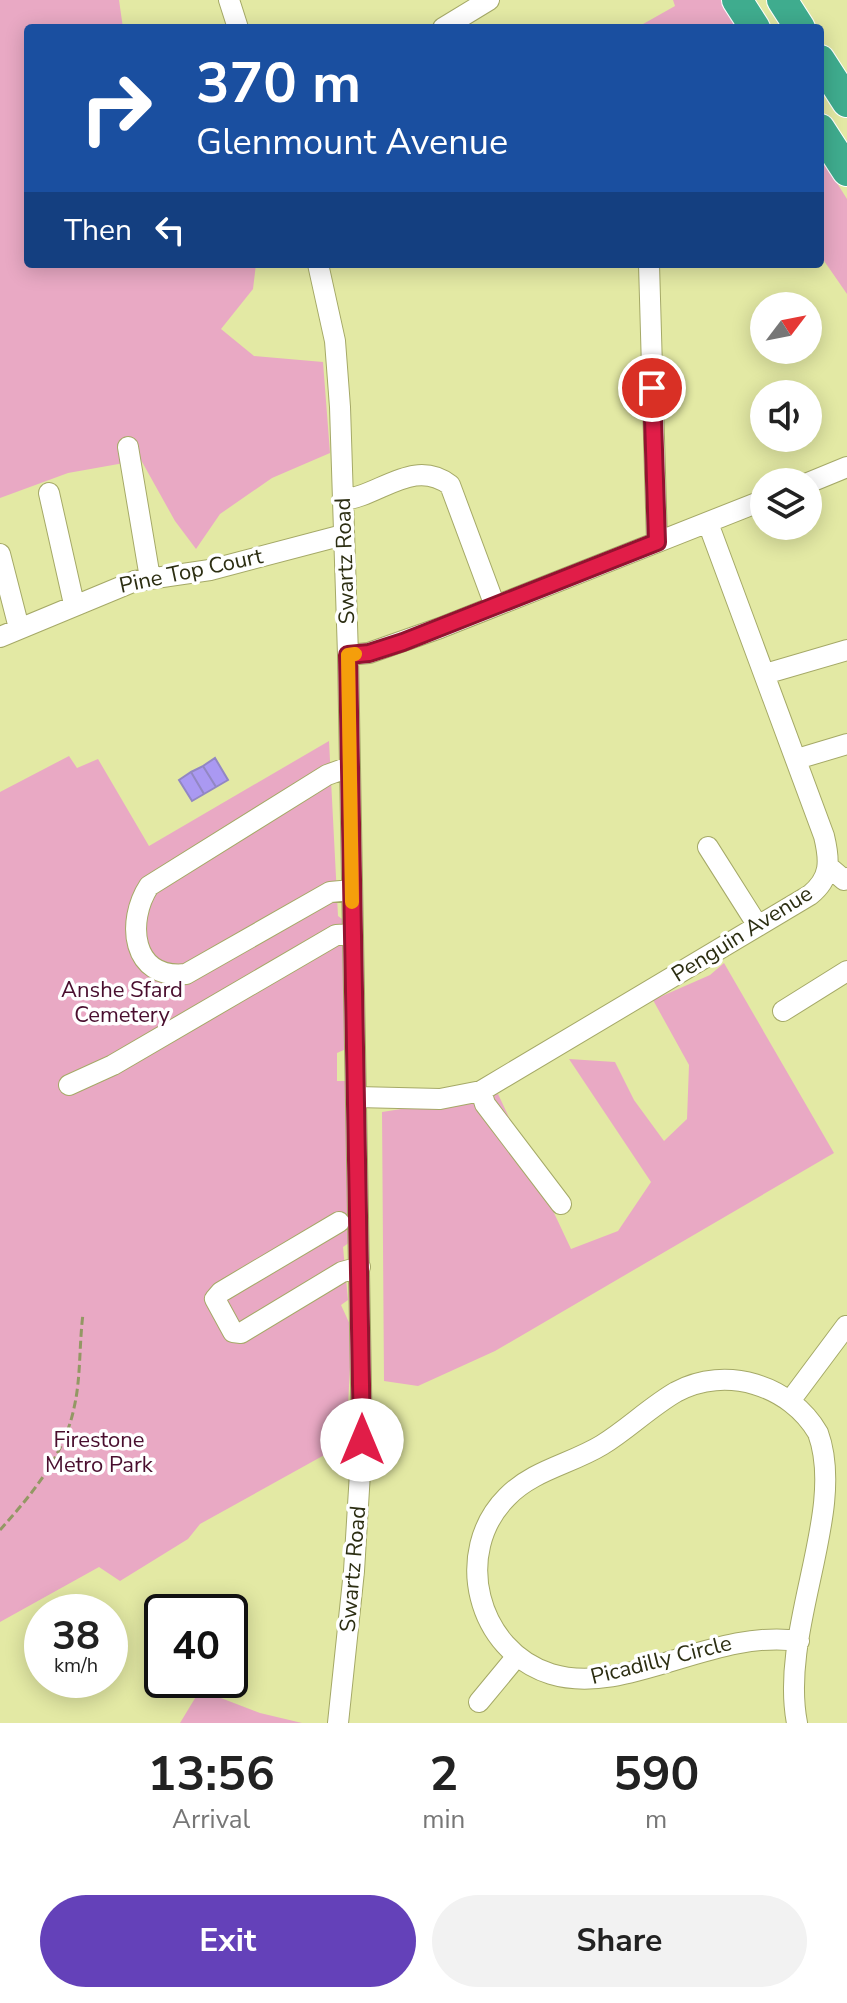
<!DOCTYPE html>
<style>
:root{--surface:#fff;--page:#f2f2f2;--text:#222;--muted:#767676;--accent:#6441b9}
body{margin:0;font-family:"Nunito Sans",sans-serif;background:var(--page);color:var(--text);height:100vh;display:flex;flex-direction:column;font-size:30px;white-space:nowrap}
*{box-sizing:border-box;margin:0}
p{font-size:26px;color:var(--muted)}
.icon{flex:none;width:44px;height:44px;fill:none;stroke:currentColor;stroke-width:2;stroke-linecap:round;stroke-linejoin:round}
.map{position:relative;height:1723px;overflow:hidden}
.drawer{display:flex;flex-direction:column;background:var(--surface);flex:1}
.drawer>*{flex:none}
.hud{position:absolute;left:24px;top:24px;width:800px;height:244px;border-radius:8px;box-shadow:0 4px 20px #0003;background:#1a4fa0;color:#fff;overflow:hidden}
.needle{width:52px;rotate:58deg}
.buttons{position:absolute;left:750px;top:292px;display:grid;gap:16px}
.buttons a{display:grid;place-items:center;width:72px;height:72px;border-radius:50%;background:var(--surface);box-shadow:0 4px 20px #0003;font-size:40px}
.speed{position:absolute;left:24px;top:1594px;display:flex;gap:16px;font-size:40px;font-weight:700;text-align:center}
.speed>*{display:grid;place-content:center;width:104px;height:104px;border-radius:50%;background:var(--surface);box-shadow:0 4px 20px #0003;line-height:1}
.speed small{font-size:20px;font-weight:400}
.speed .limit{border:4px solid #111;border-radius:12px;background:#fff;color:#111}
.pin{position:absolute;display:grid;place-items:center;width:68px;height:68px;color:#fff;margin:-34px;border:4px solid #fff;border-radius:50%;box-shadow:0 2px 8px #0007}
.me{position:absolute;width:88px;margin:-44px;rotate:0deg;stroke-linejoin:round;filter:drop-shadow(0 0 6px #0008)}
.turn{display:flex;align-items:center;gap:28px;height:168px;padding:0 40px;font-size:36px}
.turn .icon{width:104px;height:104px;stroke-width:2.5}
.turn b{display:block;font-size:56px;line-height:68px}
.then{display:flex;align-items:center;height:76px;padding:0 40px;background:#0003;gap:16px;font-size:30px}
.eta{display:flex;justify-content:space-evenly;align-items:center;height:136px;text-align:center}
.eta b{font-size:48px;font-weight:700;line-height:56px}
.action{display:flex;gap:16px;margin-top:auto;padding:16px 40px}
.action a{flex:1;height:92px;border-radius:48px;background:var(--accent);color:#fff;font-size:32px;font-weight:700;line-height:92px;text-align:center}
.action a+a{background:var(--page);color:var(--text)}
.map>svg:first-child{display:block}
.green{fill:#e9a9c4}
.building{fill:#aa99f2;stroke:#9287c3;stroke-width:2}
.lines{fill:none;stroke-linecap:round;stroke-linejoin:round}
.minor-casing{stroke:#a5a967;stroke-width:22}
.highway-casing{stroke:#fff;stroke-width:32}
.path{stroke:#939864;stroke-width:3;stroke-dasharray:8 4;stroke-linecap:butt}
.minor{stroke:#fff;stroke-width:20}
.highway{stroke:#3fac8e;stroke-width:30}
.route-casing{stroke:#92132f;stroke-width:20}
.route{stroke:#e11d48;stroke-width:14}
.slow{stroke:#f59e0b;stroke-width:14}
.labels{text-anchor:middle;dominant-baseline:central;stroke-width:7;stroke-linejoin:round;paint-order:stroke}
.street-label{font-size:22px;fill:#2c2e12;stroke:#fff}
.park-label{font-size:22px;fill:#490e2e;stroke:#fff}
</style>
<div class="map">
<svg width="847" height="1723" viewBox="0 0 847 1723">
<rect width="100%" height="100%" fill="#e3e9a4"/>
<path class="green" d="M0 0H119L123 28H28V264H256L253 289 221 329 254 356 323 362 330 453 272 478 220 514 196 549 175 521 141 460 68 473 0 498Z
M673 0H721L739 28H636L675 6Z
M820 156 847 199V294L820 255Z
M329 741 338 916 345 921 346 1049 337 1053V1081H345L353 1240 343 1247 348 1300 341 1305 352 1329 346 1443 200 1524 188 1539 120 1581 99 1567 0 1622V792L69 756 77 768 98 759 149 846Z
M724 963 834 1153 495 1351 418 1386 384 1381 382 1112 498 1094 571 1249 618 1231 651 1182 569 1059 615 1062 634 1100 664 1141 687 1119 689 1065 653 1000 710 975Z
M200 1690 260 1713 302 1723H180Z"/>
<path class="building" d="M215 758 228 780 216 787 203 766Z
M203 766 216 787 204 794 191 772Z
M191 772 204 794 192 801 179 780Z"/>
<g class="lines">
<g class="minor-casing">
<path id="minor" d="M229 0 238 28
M443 28 489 0
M318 264 335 341 340 407 348 655 362 1440 354 1571 338 1723
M649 264 657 542
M128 447 150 578
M808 483 847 467
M49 493 74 604
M342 500C379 497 413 457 450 485L495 606
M0 554 19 628
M0 637 135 581 210 570 343 535
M348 655 369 653 440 628 764 500
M765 674 847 650
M797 759 847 744
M349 767 327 775 149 886C126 921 131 980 186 974L330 892 352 890
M708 847 758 926
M829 867 844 880 847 878
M783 1011 847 971
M69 1085 113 1065 336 935 352 934
M481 1091 485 1104 561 1204
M357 1097 440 1099 481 1091 810 895C831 878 830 861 824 836L708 523
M339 1222 221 1292 215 1299 233 1332 241 1333 342 1272 360 1267
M790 1401 846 1326
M479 1702 517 1656
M797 1723C779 1630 847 1512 818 1433 790 1385 726 1365 676 1392 650 1407 628 1429 602 1445 571 1464 533 1470 507 1497 452 1552 477 1651 551 1674 626 1697 713 1628 799 1641"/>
</g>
<g class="highway-casing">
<path id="highway" d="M737 0 755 28
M782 0 800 28
M820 60 847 102
M820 129 847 171"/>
</g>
<path class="path" d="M0 1530C32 1494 64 1456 74 1408 81 1378 79 1345 83 1314"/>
<use href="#minor" class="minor"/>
<use href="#highway" class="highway"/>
</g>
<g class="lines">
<g class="route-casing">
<path id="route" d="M362 1440 348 655 369 653 403 642 657 542 652 388"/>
</g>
<use href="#route" class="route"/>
<path class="slow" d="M352 902 348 655 355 654"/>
</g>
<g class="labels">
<g class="street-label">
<text transform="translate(345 561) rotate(-92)">Swartz Road</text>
<text transform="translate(191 571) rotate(-12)">Pine Top Court</text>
<text transform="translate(742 934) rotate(-32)">Penguin Avenue</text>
<text transform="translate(353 1569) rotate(-85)">Swartz Road</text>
<text transform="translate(661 1660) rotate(-14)">Picadilly Circle</text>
</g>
<g class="park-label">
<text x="122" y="990">Anshe Sfard<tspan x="122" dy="25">Cemetery</tspan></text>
<text x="99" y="1440">Firestone<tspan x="99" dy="25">Metro Park</tspan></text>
</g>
</g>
</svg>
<div class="buttons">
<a><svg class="needle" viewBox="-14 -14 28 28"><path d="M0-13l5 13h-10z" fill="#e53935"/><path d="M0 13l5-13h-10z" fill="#767676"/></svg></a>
<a><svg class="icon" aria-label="sound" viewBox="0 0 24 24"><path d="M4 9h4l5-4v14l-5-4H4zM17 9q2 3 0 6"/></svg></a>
<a><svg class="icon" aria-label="layers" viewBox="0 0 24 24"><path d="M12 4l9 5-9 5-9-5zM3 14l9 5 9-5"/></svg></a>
</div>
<div class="speed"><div>38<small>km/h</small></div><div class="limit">40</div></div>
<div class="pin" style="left:652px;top:388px;background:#d93025"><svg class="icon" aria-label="arrive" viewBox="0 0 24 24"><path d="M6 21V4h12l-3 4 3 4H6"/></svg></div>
<svg class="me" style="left:362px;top:1440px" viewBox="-20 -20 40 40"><circle r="19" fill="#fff"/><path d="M0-13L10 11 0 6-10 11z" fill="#e11d48"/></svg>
<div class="hud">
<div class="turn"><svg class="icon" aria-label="right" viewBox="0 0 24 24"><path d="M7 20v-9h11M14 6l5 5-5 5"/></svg><div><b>370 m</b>Glenmount Avenue</div></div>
<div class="then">Then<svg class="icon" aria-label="left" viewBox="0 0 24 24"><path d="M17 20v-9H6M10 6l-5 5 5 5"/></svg></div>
</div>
</div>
<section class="drawer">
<div class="eta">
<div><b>13:56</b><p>Arrival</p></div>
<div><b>2</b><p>min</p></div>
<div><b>590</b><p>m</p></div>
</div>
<div class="action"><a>Exit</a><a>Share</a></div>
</section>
